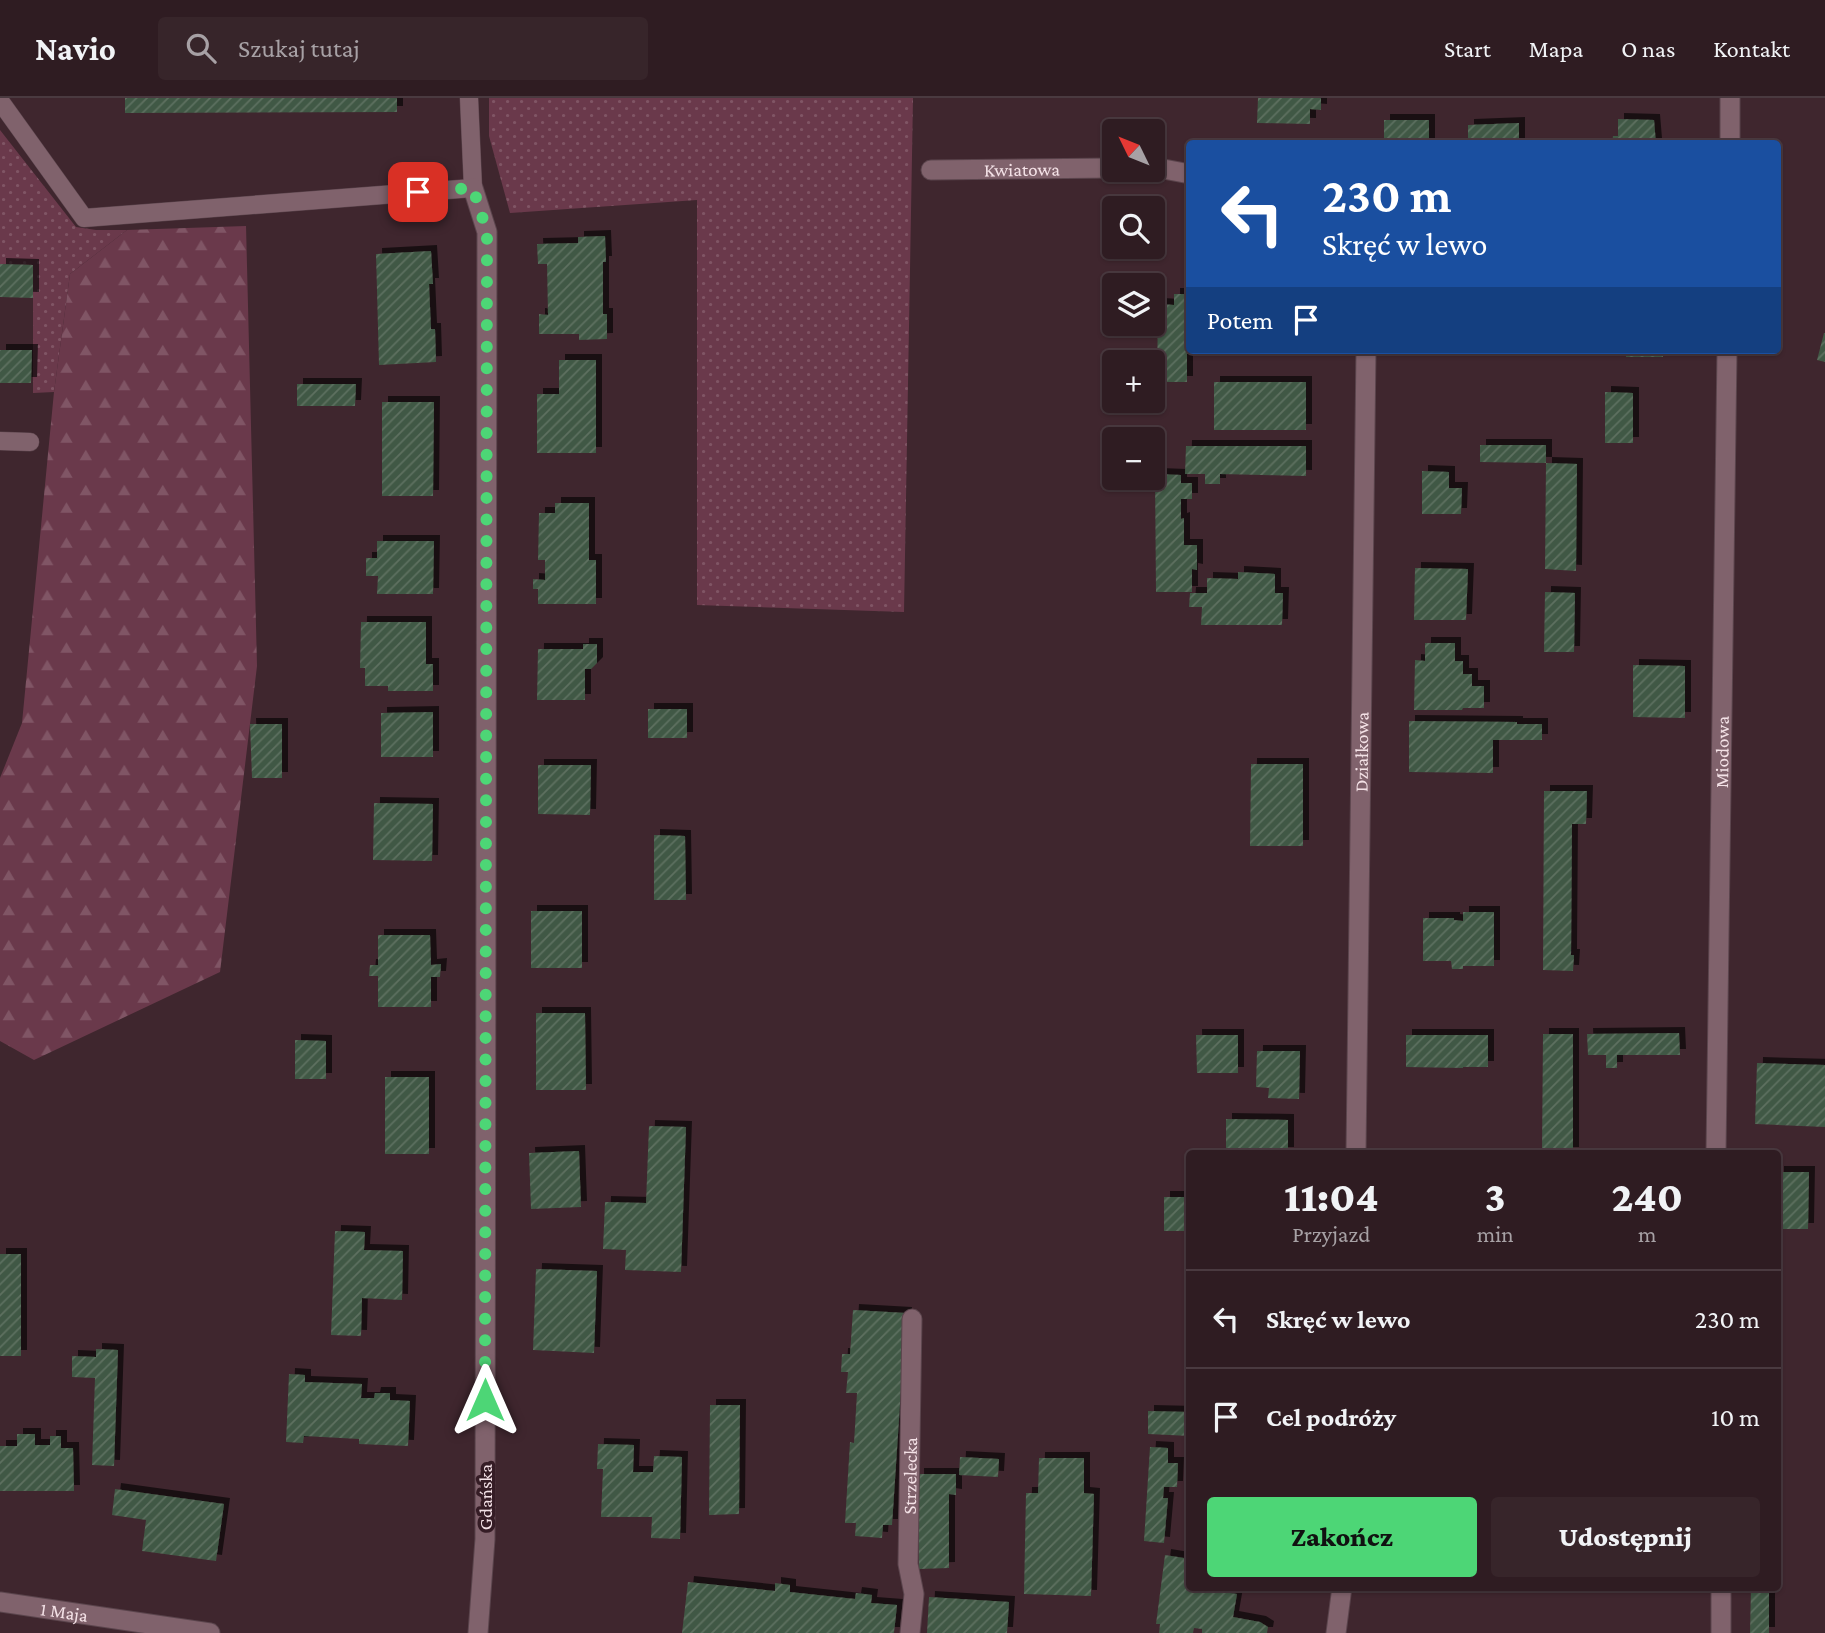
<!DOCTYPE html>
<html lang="pl">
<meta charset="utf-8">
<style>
:root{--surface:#2f1c22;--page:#37252a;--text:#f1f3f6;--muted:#a7a1a5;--line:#4a3a40;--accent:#4dd676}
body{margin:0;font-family:"Crimson Pro",serif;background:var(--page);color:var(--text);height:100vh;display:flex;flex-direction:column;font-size:26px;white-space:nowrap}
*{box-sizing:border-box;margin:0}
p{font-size:23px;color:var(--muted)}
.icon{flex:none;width:38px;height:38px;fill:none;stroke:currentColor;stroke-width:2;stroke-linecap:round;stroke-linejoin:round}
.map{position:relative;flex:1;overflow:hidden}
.sheet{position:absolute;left:1186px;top:1052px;width:595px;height:441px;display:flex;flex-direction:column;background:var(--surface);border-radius:7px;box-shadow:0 2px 5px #0004,0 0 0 2px var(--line)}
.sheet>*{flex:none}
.top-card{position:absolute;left:1186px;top:42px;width:595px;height:214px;border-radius:7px;box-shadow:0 2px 5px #0004,0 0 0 2px var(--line);background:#1a4fa0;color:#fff;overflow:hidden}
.needle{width:46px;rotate:313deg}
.controls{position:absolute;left:1102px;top:21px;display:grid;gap:14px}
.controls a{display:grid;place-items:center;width:63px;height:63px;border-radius:7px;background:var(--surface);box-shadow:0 2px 5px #0004,0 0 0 2px var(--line);font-size:35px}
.pin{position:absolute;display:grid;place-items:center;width:60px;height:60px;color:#fff;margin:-30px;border-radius:14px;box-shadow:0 4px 10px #0006}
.me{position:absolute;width:77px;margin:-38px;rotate:0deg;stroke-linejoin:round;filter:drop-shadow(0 0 5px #0008)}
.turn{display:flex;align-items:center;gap:24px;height:147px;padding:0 21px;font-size:32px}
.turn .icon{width:91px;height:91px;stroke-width:2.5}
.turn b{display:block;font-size:49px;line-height:60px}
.then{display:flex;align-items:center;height:66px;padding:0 21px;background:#0003;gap:14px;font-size:26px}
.eta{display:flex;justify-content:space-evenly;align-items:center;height:119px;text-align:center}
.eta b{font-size:42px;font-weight:800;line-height:49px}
.primary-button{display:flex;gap:14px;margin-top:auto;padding:14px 21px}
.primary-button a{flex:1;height:80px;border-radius:7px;background:var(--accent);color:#111;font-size:28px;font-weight:800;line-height:80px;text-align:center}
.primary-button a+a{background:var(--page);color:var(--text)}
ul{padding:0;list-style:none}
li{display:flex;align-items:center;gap:21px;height:98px;padding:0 21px;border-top:2px solid var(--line)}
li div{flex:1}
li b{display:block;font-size:26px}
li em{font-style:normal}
header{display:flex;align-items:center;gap:42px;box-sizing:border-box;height:98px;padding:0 35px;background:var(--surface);border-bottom:2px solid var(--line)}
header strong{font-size:33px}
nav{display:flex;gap:38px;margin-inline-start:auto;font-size:24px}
.search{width:490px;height:63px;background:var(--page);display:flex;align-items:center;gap:18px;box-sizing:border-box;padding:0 24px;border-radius:7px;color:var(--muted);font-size:26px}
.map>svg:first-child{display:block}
.grass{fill:url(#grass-dots)}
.forest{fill:url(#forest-firs)}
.building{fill:url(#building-hatch);filter:url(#shadow)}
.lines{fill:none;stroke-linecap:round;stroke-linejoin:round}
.service-casing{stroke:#5b454d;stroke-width:19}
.minor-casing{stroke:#5b454d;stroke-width:21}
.tertiary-casing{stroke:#5b454d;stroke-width:21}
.service{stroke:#80626c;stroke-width:18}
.minor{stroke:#80626c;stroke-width:19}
.tertiary{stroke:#80626c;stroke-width:19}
.route{stroke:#4dd676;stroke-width:12;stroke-dasharray:0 21.6}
.labels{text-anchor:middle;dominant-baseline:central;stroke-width:7;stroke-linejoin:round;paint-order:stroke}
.street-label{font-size:19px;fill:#f3e1e6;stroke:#351c25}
</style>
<header>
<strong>Navio</strong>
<div class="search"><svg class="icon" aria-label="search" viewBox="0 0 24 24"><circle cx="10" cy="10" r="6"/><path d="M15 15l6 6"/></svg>Szukaj tutaj</div>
<nav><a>Start</a><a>Mapa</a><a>O nas</a><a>Kontakt</a></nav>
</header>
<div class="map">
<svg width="1825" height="1535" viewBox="0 0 1825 1535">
<defs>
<pattern id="grass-dots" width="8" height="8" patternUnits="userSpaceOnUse" patternTransform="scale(1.75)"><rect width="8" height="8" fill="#6a394b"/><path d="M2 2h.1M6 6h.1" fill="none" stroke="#805565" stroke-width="1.8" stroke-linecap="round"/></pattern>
<pattern id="forest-firs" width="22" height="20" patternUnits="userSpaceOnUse" patternTransform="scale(1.75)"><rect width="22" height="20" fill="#6a394b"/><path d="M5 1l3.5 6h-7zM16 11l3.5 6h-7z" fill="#805565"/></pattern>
<pattern id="building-hatch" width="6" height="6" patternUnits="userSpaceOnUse" patternTransform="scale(1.75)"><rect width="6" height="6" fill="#415845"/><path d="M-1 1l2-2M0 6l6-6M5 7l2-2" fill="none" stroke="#5d7060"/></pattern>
<filter id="shadow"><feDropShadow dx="6" dy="-6" stdDeviation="0" flood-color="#0009"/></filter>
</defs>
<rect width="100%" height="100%" fill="#3f262e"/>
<path class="grass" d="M489 0H913L904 514 697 507V102L510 115 489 38Z
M0 32 76 129 96 132H127L70 176 54 294 33 295V167L0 166Z"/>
<path class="forest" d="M246 128 257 568 220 874 34 962 0 943V680L22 625 54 294 70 176 127 132Z"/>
<path class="building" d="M125 0H397V14L125 15Z
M1258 0H1321V12L1310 11V26L1257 25Z
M1618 21 1654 22 1656 46H1612L1613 38H1618Z
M1384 22H1429V46H1384Z
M1519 25V46H1468V27Z
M605 138 606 164H603V216H607V241L579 242V236H539V216L548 217 547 166H538L537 146 578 145V139Z
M431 153 433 186H429L431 231H435L436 264 379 267 376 156Z
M0 166 33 167V200L0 199Z
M1174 196H1187V284H1157L1158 206 1174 207Z
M1824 235H1825V264L1817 262Z
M0 252H32L31 285H0Z
M1626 252H1663V259H1626Z
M559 262H596V355H537V296H559Z
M1214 284H1306V332H1214Z
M297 286H356L355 308H297Z
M1605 294 1633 295V345H1605Z
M382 304H434L433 398H382Z
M1480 347H1546V365L1577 366 1576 473 1545 471 1546 365 1480 364Z
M1186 348H1306V378L1220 376V386H1205V376H1185Z
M1422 373 1449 374V390H1462L1461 416H1422Z
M1155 376 1181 377V385H1192V401H1181V421L1184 420V447H1197V472L1192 471V494H1156Z
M555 405H589V462H596V506H538V491H533V481L545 482V462H538L539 415H555Z
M377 443H434L433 496H377L378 478H366V460H377Z
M1415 470 1468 471 1466 522H1414Z
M1238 474 1275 476V495H1283L1282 527H1201L1202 509H1189L1190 495H1207V480L1238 481Z
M1545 494 1575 495 1574 554H1544Z
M361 524H426V566H433V593H388V588H365V570H360Z
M1425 545H1455V563H1463V576H1472V588H1484V610H1463L1462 612H1414L1415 562 1425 563Z
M583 546H597V565L591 571H585V602H537L538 551H583Z
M1633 567 1685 568V620L1633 619Z
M648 611H687V640H648Z
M433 614V659H381V615Z
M1409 623 1517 624V626H1542V642H1493V675L1409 674Z
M250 626H282V680H252Z
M1251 666H1303V748H1250Z
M538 667H591L590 717 538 716Z
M1544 693H1587L1586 726H1572L1571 857H1574L1573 873 1543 872Z
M374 705 433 706 432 763 373 762Z
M654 737 685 738 686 802H654Z
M531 813H582V870H531Z
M1463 814H1494V868H1463V871H1452L1451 863H1423V820H1454V822L1463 823Z
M378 837H430L431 867 441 866 440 879H431V909H378V878H369L370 867H378Z
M536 915H585L586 992H536Z
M1679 935 1680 957H1617V970H1606V957H1588L1587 936Z
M1543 936H1573V1055H1542Z
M1196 937H1238V975H1197Z
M1406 937H1488V969H1463V970L1406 969Z
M295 942 326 943V981H295Z
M1257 953H1300L1299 1001 1268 1000 1269 990 1256 989Z
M1757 965 1825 967V1029L1755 1026Z
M385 979H429V1056H385Z
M1226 1021 1288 1022V1055H1226Z
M649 1028 686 1029 681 1174 625 1172 626 1152 603 1151 605 1104 646 1105Z
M579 1053 581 1109 531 1111 529 1055Z
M1778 1074H1809L1808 1131H1778Z
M1164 1099H1190V1133H1164Z
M335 1133 365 1134 364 1152 403 1153 402 1202 362 1200 361 1238 331 1237Z
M0 1156H21V1258H0Z
M536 1171 597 1173 594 1255 533 1252Z
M853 1212 906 1215 892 1427H883L882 1440 855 1438 856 1425H845L850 1344 854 1345 857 1295H846L848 1274H841L842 1256H850Z
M96 1251 118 1252 114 1368 92 1367 95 1280 72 1279V1258L96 1259Z
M289 1276 305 1277V1284L362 1286 361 1300H374L375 1295H390V1302L410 1303 408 1348 359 1346V1341L304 1338 303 1345 286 1344Z
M710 1307H740L739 1416 709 1417Z
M1148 1313 1190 1314V1338L1148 1336Z
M17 1336H35V1347H50V1338H61V1350H73L74 1393H0V1348H17Z
M598 1346 634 1347 633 1374H653L654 1358 682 1359 680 1441 651 1440 652 1419H601L603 1371H597Z
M1150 1349 1168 1350V1365H1178L1177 1389H1164L1163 1400H1168L1164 1445 1144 1443Z
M960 1359 999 1361 998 1379 959 1377Z
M1039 1360H1084V1395L1094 1396 1091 1498 1024 1496 1026 1395H1038Z
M918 1376H956V1397L949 1396V1470L919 1471Z
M115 1391 224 1406 216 1463 142 1453 146 1422 112 1417Z
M1165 1457 1190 1461V1489H1231L1230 1495 1237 1496 1233 1519 1260 1524 1268 1529 1267 1535H1202V1531L1194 1530 1193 1535H1159L1160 1526H1156Z
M688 1484 775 1493V1485L790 1487V1494L855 1501 856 1495 872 1497 871 1505 897 1507 894 1535H682Z
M1751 1489H1769V1535H1750Z
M929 1499 1009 1504 1007 1535H927Z"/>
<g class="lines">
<g class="service-casing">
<path id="service" d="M0 3 84 120 473 90 469 0
M0 343 30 344"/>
</g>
<g class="minor-casing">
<g id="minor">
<path d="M1730 46V0"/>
<path d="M1153 69 1190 76"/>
<path id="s1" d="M931 72 1115 70"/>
<path d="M473 90 487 134 485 1441 478 1535"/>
<path id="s2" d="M1356 1055 1366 252"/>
<path id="s3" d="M1716 1055 1727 252"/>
<path d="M1721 1489V1535"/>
<path id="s4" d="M910 1535 914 1496 908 1466 912 1221"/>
<path d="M1336 1535 1342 1489"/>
</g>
</g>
<g class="tertiary-casing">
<g id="tertiary">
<path id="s5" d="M0 1504 210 1535"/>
</g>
</g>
<use href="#service" class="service"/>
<use href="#minor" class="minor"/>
<use href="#tertiary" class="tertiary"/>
</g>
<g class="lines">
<path class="route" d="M418 94 473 90 487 134 485 1302"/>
</g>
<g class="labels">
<g class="street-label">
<text stroke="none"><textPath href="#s1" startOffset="91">Kwiatowa</textPath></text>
<text stroke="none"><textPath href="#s2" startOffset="401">Działkowa</textPath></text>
<text stroke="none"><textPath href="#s3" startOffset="401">Miodowa</textPath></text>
<text stroke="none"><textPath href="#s4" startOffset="158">Strzelecka</textPath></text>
<text transform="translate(485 1399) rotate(-90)">Gdańska</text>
<text stroke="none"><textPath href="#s5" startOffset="65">1 Maja</textPath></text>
</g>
</g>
</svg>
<div class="controls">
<a><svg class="needle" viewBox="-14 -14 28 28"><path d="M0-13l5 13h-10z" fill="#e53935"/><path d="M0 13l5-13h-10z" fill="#a7a1a5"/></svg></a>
<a><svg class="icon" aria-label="search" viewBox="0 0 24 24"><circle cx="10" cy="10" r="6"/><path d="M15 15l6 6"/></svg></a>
<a><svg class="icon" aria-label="layers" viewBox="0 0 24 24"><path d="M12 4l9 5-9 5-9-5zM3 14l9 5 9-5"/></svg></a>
<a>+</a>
<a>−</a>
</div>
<div class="pin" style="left:418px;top:94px;background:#d93025"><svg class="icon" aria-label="arrive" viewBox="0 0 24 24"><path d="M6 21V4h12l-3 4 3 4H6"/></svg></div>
<svg class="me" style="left:485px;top:1302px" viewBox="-20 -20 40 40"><path d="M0-17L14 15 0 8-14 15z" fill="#4dd676" stroke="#fff" stroke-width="4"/></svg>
<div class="top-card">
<div class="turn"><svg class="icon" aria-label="left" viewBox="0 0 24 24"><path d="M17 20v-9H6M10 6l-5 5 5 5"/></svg><div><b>230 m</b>Skręć w lewo</div></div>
<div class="then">Potem<svg class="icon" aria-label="arrive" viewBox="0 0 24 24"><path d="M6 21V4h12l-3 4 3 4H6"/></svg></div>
</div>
<section class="sheet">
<div class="eta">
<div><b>11:04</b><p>Przyjazd</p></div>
<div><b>3</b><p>min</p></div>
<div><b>240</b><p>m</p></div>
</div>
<ul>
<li><svg class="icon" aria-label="left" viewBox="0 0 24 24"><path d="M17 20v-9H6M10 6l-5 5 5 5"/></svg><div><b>Skręć w lewo</b></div><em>230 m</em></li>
<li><svg class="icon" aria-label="arrive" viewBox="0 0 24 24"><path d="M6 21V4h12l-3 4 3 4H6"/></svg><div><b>Cel podróży</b></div><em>10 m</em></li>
</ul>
<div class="primary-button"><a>Zakończ</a><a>Udostępnij</a></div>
</section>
</div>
